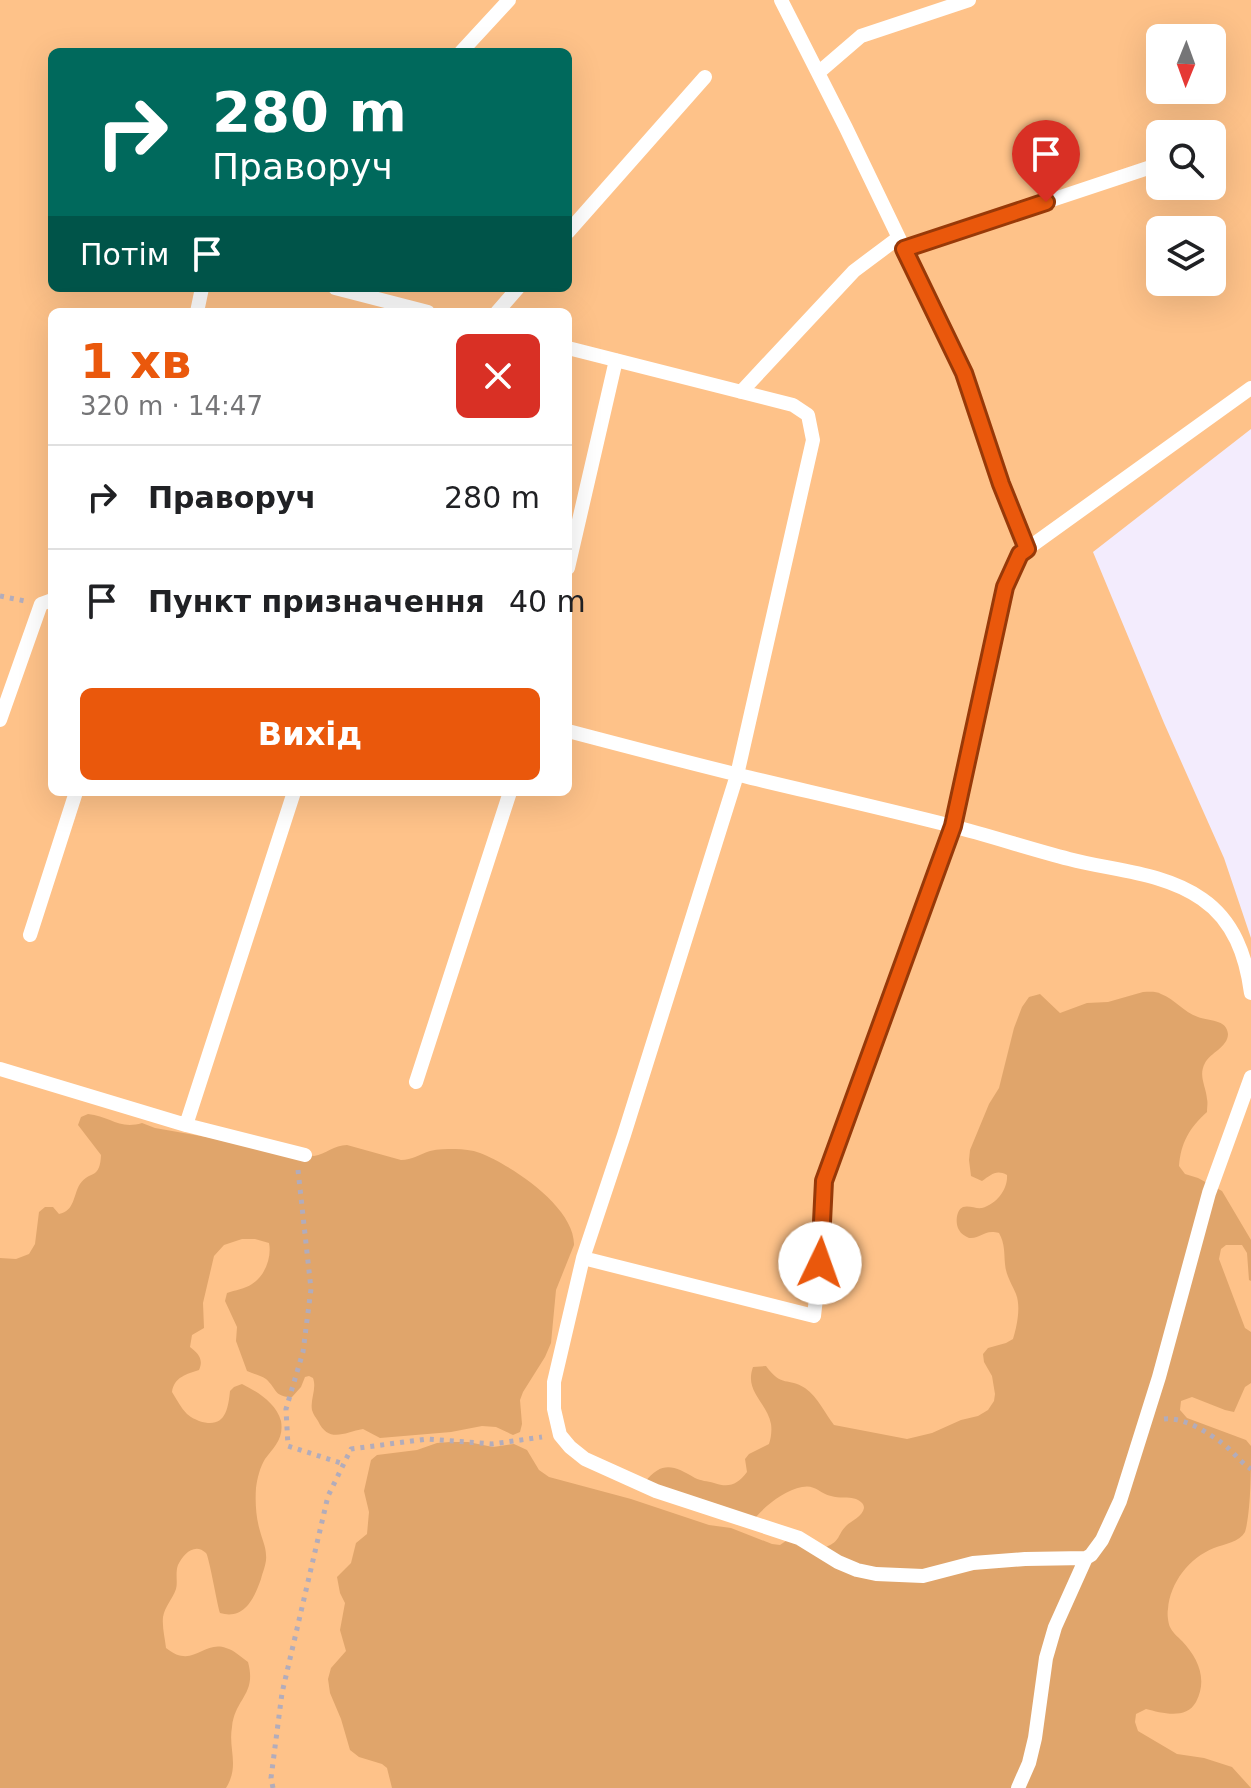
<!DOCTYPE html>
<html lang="uk">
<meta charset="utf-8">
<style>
:root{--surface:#fff;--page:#f2f2f2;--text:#202124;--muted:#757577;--line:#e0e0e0;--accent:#ea580c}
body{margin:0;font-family:"DejaVu Sans",sans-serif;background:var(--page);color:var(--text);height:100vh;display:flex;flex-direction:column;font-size:30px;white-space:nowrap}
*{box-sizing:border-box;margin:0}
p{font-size:26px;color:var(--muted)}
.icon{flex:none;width:44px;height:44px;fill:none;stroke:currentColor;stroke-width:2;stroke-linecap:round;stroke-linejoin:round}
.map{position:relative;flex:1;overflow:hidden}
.side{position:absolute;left:48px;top:308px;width:524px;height:488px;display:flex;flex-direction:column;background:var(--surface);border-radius:12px;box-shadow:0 8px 32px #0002}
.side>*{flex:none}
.hud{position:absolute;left:48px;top:48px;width:524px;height:244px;border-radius:12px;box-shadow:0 8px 32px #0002;background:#00695c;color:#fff;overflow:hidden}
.needle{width:52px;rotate:181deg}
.tools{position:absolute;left:1146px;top:24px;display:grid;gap:16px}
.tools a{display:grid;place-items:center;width:80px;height:80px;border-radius:12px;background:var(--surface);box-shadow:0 8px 32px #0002;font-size:40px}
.pin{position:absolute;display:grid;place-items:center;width:68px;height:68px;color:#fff;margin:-82px -34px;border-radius:50% 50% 50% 0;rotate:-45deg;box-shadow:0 0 8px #0007}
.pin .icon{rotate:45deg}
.me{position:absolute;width:88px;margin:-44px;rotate:3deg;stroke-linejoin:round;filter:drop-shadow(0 0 6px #0008)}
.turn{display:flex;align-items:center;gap:28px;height:168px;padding:0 32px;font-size:36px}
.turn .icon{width:104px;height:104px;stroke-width:2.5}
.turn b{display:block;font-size:56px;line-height:68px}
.then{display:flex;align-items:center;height:76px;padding:0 32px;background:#0003;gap:16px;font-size:30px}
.round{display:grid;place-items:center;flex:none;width:84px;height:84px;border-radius:12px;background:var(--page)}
.head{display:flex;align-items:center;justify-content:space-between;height:136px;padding:0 32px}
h1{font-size:48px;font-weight:700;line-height:60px;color:var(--accent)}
.primary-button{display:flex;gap:16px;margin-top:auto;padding:16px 32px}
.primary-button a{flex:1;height:92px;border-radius:12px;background:var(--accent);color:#fff;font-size:32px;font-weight:700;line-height:92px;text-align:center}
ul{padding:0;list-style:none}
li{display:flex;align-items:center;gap:24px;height:104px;padding:0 32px;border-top:2px solid var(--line)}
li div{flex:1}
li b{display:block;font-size:30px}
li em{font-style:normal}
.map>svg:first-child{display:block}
.green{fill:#fec289;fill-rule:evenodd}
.forest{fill:#e0a56b}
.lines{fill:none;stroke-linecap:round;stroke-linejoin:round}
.path{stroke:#b2acbb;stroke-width:5;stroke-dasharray:4 6;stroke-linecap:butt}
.service{stroke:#fff;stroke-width:14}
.route-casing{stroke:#983908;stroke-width:20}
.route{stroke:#ea580c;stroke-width:14}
</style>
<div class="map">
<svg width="1251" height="1788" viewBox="0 0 1251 1788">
<rect width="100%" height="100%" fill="#f3ecfd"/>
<path class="green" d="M0 0H1251V429L1093 552 1164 723 1224 858 1251 938V1788H0ZM1160 38H1212V90H1160ZM52 52H568V288H52ZM1160 134H1212V186H1160ZM1160 230H1212V282H1160ZM52 312H568V792H52Z"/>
<path class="forest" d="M1143 992C1149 992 1156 991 1161 994 1175 999 1183 1012 1198 1017 1208 1021 1227 1019 1228 1034 1228 1047 1210 1053 1205 1063 1198 1076 1206 1086 1207 1099 1208 1103 1207 1107 1207 1112 1189 1128 1181 1143 1179 1166L1185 1174 1198 1178 1222 1191 1251 1240V1281L1249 1280 1247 1253 1242 1245H1226L1221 1249 1219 1259 1245 1328 1251 1332V1383L1245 1387 1234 1412 1225 1410 1192 1397 1181 1401 1180 1410 1187 1418 1246 1440 1251 1446C1251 1469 1251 1512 1245 1532 1239 1542 1225 1544 1214 1548 1189 1558 1170 1583 1168 1609 1167 1613 1168 1623 1170 1627 1172 1632 1178 1637 1182 1641 1198 1658 1208 1679 1196 1702 1186 1720 1162 1713 1146 1709L1136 1714 1135 1722 1138 1731 1177 1754 1204 1758 1232 1767 1251 1788H392L387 1768 382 1764 359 1757 350 1750 341 1719 330 1693 328 1679 331 1668 346 1651 340 1630 345 1603 340 1593 337 1577 351 1563 356 1543 367 1534 369 1512 364 1491 371 1460 377 1455 417 1450 437 1443 450 1442H468L493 1447 514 1444 527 1450 539 1470 549 1477 631 1499 709 1525 731 1528 772 1544 780 1545 796 1534 826 1547C841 1541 837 1535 846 1526 851 1521 863 1516 864 1508 864 1503 860 1501 856 1499 848 1496 839 1499 831 1496 819 1493 815 1484 802 1487 785 1490 766 1505 755 1518L645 1482C662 1460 675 1466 695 1478 701 1481 707 1481 714 1483 729 1488 737 1485 747 1472L745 1459 749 1454 769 1444C771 1438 772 1430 771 1424 767 1402 744 1392 753 1367L766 1366C782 1388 788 1377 805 1388 818 1397 825 1414 834 1425L907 1439 932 1433 961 1420 978 1416 988 1410 994 1401 995 1394 992 1376 984 1362 983 1354 988 1348 1006 1343 1013 1339C1017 1326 1021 1307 1016 1294 1012 1284 1006 1276 1005 1264 1004 1252 1005 1244 999 1233 983 1229 982 1239 969 1238 965 1236 961 1234 959 1230 955 1224 956 1210 963 1207 969 1205 976 1209 982 1208 997 1204 1008 1189 1007 1175 996 1169 991 1175 982 1181L971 1176 969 1160 970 1150 989 1104 999 1088 1014 1028 1022 1007 1029 997 1040 994 1060 1013 1087 1003 1108 1002Z
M88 1114C110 1116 119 1130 142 1123L155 1128 314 1156C326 1154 334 1145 347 1145L401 1160C412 1160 420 1154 430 1151 438 1149 447 1149 455 1149 463 1149 472 1150 480 1153 511 1165 575 1207 574 1245L556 1290 551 1343 545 1357 523 1392 520 1400 522 1424 520 1432 513 1435 496 1427 482 1426 451 1432 380 1438 363 1429C345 1432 329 1444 318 1421 316 1418 313 1414 312 1410 310 1399 317 1389 313 1378L309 1376 305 1377 301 1387 292 1397C274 1397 277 1389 266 1379 260 1375 253 1374 247 1371L236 1341 237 1327 225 1301 227 1293C235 1290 245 1289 252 1284 265 1276 272 1257 269 1243L255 1239H242L224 1245 214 1256 203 1303 204 1328 192 1335 190 1347C198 1353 204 1359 199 1370 187 1374 174 1377 172 1392 177 1400 181 1408 187 1414 193 1419 193 1418 199 1421 224 1429 228 1412 230 1391L234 1387 242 1384C258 1392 276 1403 281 1421 284 1439 274 1447 265 1459 260 1467 257 1479 256 1488 255 1502 256 1518 260 1531 262 1539 266 1547 266 1555 267 1563 263 1571 261 1579 254 1599 244 1620 220 1613 217 1604 209 1556 206 1553 195 1542 183 1554 178 1565 175 1573 178 1582 176 1589 172 1600 165 1606 163 1617 162 1628 165 1638 166 1648 193 1670 203 1640 226 1648 234 1650 241 1657 248 1662 257 1695 235 1698 232 1727 228 1750 240 1765 226 1788H0V1258L16 1259 29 1254 35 1244 39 1212 45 1207H53L59 1214C75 1211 73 1195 80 1184 90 1170 100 1180 101 1155L78 1125 81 1117Z"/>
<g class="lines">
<path class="path" d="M0 596 25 601
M298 1170 311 1289 303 1352 286 1409 288 1446 344 1464
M1164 1419C1184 1417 1207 1432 1222 1443 1233 1451 1240 1462 1251 1469
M273 1788 271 1778 282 1693 328 1496 351 1449 427 1439 492 1444 542 1437"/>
<path class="service" d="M781 0 846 128 964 373 1001 484 1027 549
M461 52 509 0
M818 73 861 36 969 0
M568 232 705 77
M904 249 1160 164
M335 288 428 312
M197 312 202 288
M497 312 518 288
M568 348 793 405 808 415 813 440 737 775 624 1135 583 1258
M741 392 854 271 898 238
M568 568 616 360
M0 720 41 604 52 600
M568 731C625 746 682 761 739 775 810 792 881 808 952 826 991 836 1030 849 1069 859 1114 871 1163 872 1202 899 1234 921 1246 956 1251 993
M30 935 76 792
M0 1069 186 1125 305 1155
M416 1082 510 792
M186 1125 294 792
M1086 1558 1025 1559 973 1563 923 1576 876 1574 857 1570 838 1562 799 1538 656 1491 585 1459 570 1447 560 1435 554 1409V1382L583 1258 814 1316 820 1263 824 1181 953 826 1005 587 1020 554 1251 388
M1018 1788 1029 1763 1035 1738 1046 1658 1055 1627 1086 1558 1091 1555 1102 1540 1120 1501 1159 1377 1209 1193 1251 1077"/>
</g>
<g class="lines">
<g class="route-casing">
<path id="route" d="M820 1263 824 1181 953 826 1005 587 1020 554 1027 549 1001 484 964 373 904 249 1046 202"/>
</g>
<use href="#route" class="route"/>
</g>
</svg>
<div class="tools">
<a><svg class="needle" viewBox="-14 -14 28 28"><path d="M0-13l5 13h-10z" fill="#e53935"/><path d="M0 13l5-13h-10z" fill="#757577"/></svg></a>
<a><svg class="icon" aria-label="search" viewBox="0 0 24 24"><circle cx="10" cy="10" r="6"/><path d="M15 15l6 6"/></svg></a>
<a><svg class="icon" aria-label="layers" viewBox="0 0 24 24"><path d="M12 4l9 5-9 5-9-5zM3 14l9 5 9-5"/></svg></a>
</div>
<div class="pin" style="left:1046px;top:202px;background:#d93025"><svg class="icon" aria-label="arrive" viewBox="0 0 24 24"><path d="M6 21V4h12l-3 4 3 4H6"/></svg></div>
<svg class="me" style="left:820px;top:1263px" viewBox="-20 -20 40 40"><circle r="19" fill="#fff"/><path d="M0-13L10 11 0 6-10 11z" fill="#ea580c"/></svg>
<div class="hud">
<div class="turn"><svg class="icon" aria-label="right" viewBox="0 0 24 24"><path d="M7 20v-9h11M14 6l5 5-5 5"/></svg><div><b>280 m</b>Праворуч</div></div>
<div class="then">Потім<svg class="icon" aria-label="arrive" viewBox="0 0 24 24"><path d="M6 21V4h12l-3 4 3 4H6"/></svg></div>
</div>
<section class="side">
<div class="head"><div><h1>1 хв</h1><p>320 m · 14:47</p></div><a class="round" style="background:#d93025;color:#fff"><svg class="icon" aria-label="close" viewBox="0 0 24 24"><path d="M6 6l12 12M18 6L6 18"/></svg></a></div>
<ul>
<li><svg class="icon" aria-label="right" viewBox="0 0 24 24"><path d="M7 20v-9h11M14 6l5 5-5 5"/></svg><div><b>Праворуч</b></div><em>280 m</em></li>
<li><svg class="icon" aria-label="arrive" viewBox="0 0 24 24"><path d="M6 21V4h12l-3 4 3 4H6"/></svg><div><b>Пункт призначення</b></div><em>40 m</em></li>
</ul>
<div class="primary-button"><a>Вихід</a></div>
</section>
</div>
